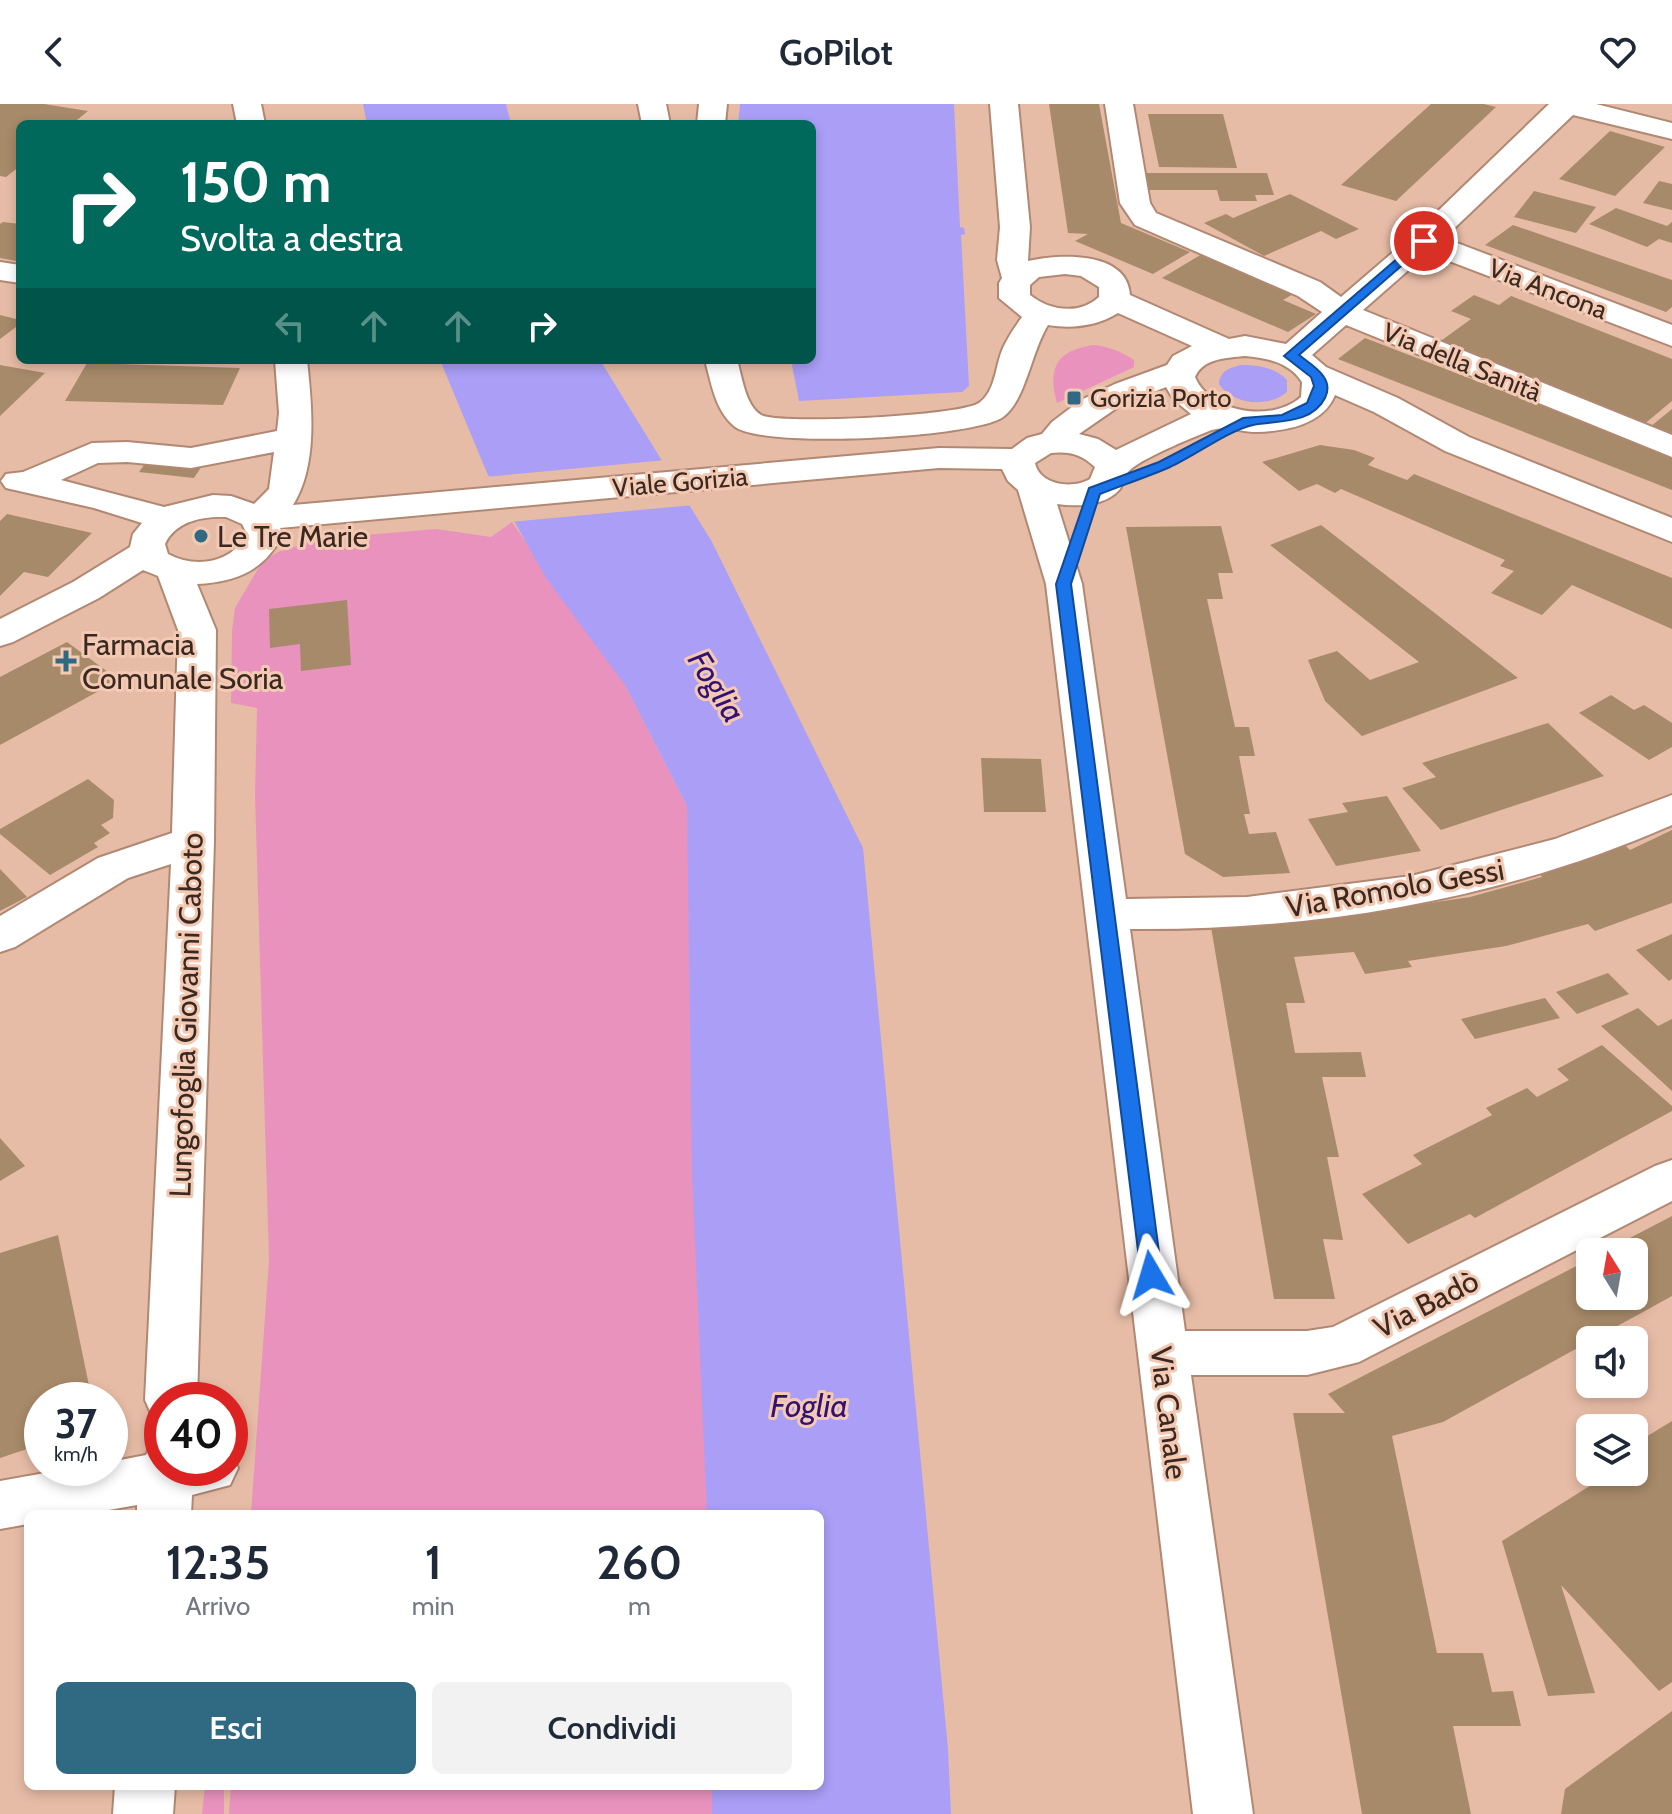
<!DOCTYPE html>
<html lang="it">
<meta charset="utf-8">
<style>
:root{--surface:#fff;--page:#f2f2f3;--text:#1f2937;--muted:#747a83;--accent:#2f6982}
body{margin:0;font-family:Cabin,sans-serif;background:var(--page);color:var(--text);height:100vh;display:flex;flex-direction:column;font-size:30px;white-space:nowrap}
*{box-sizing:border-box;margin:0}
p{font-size:26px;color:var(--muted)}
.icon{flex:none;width:44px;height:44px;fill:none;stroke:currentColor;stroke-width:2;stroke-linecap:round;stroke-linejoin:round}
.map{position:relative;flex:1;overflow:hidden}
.sheet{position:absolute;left:24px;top:1406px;width:800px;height:280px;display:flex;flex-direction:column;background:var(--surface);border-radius:12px;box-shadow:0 4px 12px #0003}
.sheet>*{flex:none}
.banner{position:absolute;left:16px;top:16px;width:800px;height:244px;border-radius:12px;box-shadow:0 4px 12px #0003;background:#00695c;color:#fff;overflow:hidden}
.needle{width:52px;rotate:349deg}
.fabs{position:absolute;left:1576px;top:1134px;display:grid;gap:16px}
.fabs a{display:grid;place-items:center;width:72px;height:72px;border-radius:12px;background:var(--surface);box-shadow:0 4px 12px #0003;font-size:40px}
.speed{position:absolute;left:24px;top:1278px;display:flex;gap:16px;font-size:40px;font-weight:700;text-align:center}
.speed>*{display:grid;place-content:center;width:104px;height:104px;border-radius:50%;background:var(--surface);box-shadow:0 4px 12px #0003;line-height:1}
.speed small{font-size:20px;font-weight:400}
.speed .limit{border:12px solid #d22;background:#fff;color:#111}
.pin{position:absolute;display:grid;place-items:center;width:68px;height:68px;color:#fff;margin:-34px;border:4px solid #fff;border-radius:50%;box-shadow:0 2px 8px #0007}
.me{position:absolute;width:88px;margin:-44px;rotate:353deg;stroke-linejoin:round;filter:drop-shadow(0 0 6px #0008)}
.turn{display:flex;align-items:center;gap:28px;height:168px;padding:0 32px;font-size:36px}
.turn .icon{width:104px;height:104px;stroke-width:2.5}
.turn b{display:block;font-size:56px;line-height:68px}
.lanes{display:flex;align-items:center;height:76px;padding:0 32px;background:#0003;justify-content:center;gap:40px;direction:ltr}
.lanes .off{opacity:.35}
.eta{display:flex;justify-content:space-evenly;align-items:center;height:136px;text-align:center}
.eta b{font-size:48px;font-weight:600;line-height:56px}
.button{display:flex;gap:16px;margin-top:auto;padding:16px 32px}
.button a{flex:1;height:92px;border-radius:12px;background:var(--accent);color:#fff;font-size:32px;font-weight:600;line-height:92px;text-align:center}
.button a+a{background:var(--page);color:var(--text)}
header{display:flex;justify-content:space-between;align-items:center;height:104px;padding:0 32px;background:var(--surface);font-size:36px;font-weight:600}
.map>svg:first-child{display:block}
.green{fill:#e992be}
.water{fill:#aa9ef6}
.pier{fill:#e7bca6}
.building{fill:#a78a69}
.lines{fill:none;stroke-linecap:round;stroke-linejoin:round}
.minor-casing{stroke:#b08873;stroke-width:4}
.minor{fill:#fff;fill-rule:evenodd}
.route{fill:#1a73e8;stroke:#114b97;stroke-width:2}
.poi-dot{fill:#2f6982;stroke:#f4c9b3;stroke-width:3}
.labels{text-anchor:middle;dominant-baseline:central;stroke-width:6;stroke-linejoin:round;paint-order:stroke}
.far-street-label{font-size:26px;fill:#392920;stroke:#f4c9b3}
.far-poi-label{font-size:26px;fill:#392920;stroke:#f4c9b3;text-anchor:start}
.poi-label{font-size:30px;fill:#392920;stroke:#f4c9b3;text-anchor:start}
.street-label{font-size:30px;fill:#392920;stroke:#f4c9b3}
.water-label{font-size:32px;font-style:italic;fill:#311172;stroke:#f4c9b3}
</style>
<header><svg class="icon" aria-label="back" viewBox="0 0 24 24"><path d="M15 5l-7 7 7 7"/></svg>GoPilot<svg class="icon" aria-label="heart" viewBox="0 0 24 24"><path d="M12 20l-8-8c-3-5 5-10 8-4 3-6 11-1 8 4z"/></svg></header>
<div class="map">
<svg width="1672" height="1710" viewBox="0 0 1672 1710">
<rect width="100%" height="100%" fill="#e7bca6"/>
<path class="green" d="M1094 241C1110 243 1120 247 1134 256V263L1057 299C1047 264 1057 246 1094 241Z
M512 418 625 581 687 702 709 1410H251L269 1156 255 691 257 604 231 599 232 527 235 504 262 458 278 448 319 435 436 425 491 433Z
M205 1682H224V1710H202Z
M231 1682H712V1710H229Z"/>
<path class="water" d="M363 0H506L511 20H367Z
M740 0H954L960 123 964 124 965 130 961 131 969 282 962 288 799 297 791 256H812V20H738Z
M440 256H600L712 438 863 744 948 1645 951 1710H712V1682H820V1410H707L692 1068 687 702 625 581 546 474 487 369Z
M1241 261C1258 261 1274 263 1287 276V288C1269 304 1232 301 1219 280 1220 267 1229 264 1241 261Z"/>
<path class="pier" d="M666 356 694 401 510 418 485 373Z"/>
<path class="building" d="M0 0H44L88 7 72 20H20V62L6 73 0 72Z
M1049 0H1099L1121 119 1190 148 1153 170 1075 137 1088 130 1068 129Z
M1431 0H1484L1496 3 1396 97 1341 81Z
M1148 10H1223L1237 64 1159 63Z
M1610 27 1665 43 1615 92 1559 75Z
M1143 69H1267L1274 91H1255L1257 97H1220L1217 86H1146Z
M1659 77 1672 80V106L1643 99Z
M1534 87 1596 103 1576 129 1514 113Z
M1290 90 1359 125 1336 135 1321 127 1264 152 1204 119 1226 110 1233 114Z
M1616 104 1667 122 1672 118V139L1659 135 1647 143 1589 120Z
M3 118 20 120V154L16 157 0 154V120Z
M1513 121 1672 176V203L1666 208 1485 141Z
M1202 150 1295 189 1283 196 1316 210 1288 228 1162 174Z
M1474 191 1499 201 1511 192 1672 255V297L1642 322 1438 239 1471 215 1451 207Z
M0 211 20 216V220L0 235Z
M1365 234 1672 352V386L1338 255Z
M87 259 240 264 223 301 65 297Z
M0 261 45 269 0 312Z
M1672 305V332L1650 323Z
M1320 341 1354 346 1375 354 1368 361 1407 376 1414 370 1672 474V525L1572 481 1542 511 1491 489 1514 467 1500 462 1505 456 1341 385 1335 389 1317 380 1299 387 1262 358Z
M157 343 211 348 194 374 139 368Z
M7 410 92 429 48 473 24 468 0 492V417Z
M1321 421 1427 503 1518 574 1362 632 1325 597 1308 556 1337 547 1370 576 1419 558 1270 441Z
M1221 422 1233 469H1218L1223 495H1207L1235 623H1249L1255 652H1239L1250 710H1244L1249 730 1276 728 1290 769 1223 773 1185 750 1126 423Z
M347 496 351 561 301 567 300 540 270 544 269 505Z
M67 538 119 576 0 641V573Z
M1611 591 1634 606 1644 601 1672 619V643L1649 656 1579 609Z
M1548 619 1604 672 1441 726 1402 684 1436 673 1422 659Z
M981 654 1041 655 1046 708H984Z
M88 675 114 696 113 714 101 721 110 729 94 739 98 743 50 771 0 730V725Z
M1387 692 1421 747 1336 762 1308 715 1348 708 1342 699Z
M1672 726V799L1595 827 1588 820 1506 842 1408 857 1412 863 1365 870 1354 848 1294 853 1305 899H1286L1295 949 1361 948 1366 973H1322L1339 1053H1327L1343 1136 1323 1135 1335 1195H1274L1211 823 1337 813 1470 793 1542 773 1540 770 1624 740 1630 746Z
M0 765 27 793 0 807Z
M1672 830V875L1669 877 1636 846Z
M1608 869 1629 890 1577 910 1556 888Z
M1545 894 1560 914 1475 935 1461 915Z
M1638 904 1658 922 1672 915V987L1601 922Z
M1602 941 1672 1002V1007L1475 1114 1470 1110 1408 1140 1362 1090 1422 1060 1413 1051 1492 1011 1486 1004 1527 984 1537 993 1569 976 1557 965Z
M0 1034 25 1062 0 1077Z
M1672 1112V1192L1443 1318 1392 1332 1437 1549H1483L1492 1588 1513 1587 1521 1622H1453L1471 1710H1362L1293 1309H1345L1328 1290 1590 1155V1192H1634V1148H1603Z
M58 1131 92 1296H42V1340L0 1354V1149Z
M1672 1317V1578L1659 1587 1561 1481 1595 1589 1548 1592 1502 1437 1612 1368H1634V1354L1645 1347 1636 1339Z
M1672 1607V1710H1561L1565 1685Z"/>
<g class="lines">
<g class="minor-casing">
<path id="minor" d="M233 0H261L265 20H237Z
M638 0H666L670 20H642Z
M699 0H727L725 20H697Z
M990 0H1018L1030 123 1028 157C1058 150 1127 146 1130 191L1229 235 1245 232 1286 240 1322 208 1298 192 1135 121 1120 99 1105 0H1133L1150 99 1156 109 1320 178 1341 193 1413 131 1549 0H1596L1672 19V35L1573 11 1444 134 1672 221V242L1428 149 1363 206 1672 331V353L1346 221 1312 251 1326 263 1398 294 1469 333 1672 414V438L1445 347 1374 308 1335 291C1323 321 1286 327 1257 328 1239 328 1226 320 1209 327 1192 334 1139 355 1128 368 1124 373 1123 380 1120 385 1106 402 1077 403 1057 400L1082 480 1126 795 1247 793 1411 772 1555 735 1672 691V721C1501 796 1315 827 1130 825L1185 1227H1307L1333 1223 1655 1062 1672 1056V1097L1359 1258 1307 1271H1191L1253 1710H1193L1046 480 1018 386 1008 377 1002 365 939 364 280 424 283 430C265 466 237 478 197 480L216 526 214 737 197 1296H162V1315L152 1312 145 1296 171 760 128 774 15 843 0 848V812L98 754 172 729 178 526 158 472 143 466 99 494 13 538 0 542V515L73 478 130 443 133 430 142 419 94 404 6 384 1 377 6 370 23 368 92 339 127 338 191 344 277 327 279 309 275 256H307C312 302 318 361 293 401L939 344 1012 345 1027 334 1042 330 1052 318 1081 296 1115 280 1167 261 1173 252 1192 242 1118 209C1097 222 1072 225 1048 221 1031 248 1026 296 1003 313 974 334 760 345 734 322 715 306 711 278 705 256H737C742 272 745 301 761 311 781 321 960 312 979 299 996 287 995 262 1003 244 1008 233 1015 223 1022 213L999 194V179L1002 174 997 156 1000 123ZM1065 170 1081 172 1099 183V193C1080 211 1050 207 1030 191V181L1039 173ZM1245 252C1267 254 1289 258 1302 278L1301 293C1272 319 1210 309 1195 273 1203 254 1227 254 1245 252ZM1166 283 1173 295 1191 310 1116 346 1098 335 1079 330 1121 301ZM274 348 269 385 254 400 231 392 213 391 164 403 61 376 98 359 127 358 191 364ZM1051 349C1069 347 1081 350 1095 363L1090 375C1074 385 1040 382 1035 359ZM226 413 242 420 247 430C232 459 196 465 168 450L165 440C175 417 203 412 226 413Z
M0 158 20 161V179L0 176Z
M162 1342V1364H230V1347L238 1364 230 1381 192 1391 191 1410H137V1401L86 1410H28V1420L0 1425V1377L73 1364H110V1358L146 1351 148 1347Z
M115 1682H175L173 1710H113Z"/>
</g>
<use href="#minor" class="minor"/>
</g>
<path class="route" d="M1420 135 1430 137 1299 251C1313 262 1335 274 1325 294 1311 321 1277 316 1253 321 1227 327 1195 352 1170 363 1147 373 1123 381 1100 390L1071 480 1162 1171 1159 1177 1151 1180 1144 1177 1141 1171 1056 480 1089 384 1159 358 1243 314 1282 311 1307 299 1314 282 1311 273 1284 252Z"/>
<g class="poi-dot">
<rect x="1066" y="286" width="16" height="16" rx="4"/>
<circle cx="201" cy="432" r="8"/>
<path d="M62 545h8v8h8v8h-8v8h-8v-8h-8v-8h8z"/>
</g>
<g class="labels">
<g class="far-street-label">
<text transform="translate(1548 185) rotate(21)">Via Ancona</text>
<text transform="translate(1462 258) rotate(22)">Via della Sanità</text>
<text transform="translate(680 378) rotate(-5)">Viale Gorizia</text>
</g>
<g class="far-poi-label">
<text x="1090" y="294">Gorizia Porto</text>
</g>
<g class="poi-label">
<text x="217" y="432">Le Tre Marie</text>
<text x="82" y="540">Farmacia<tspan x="82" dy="34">Comunale Soria</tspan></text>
</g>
<g class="street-label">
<text transform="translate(1395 784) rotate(-10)">Via Romolo Gessi</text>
<text transform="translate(186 911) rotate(-88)">Lungofoglia Giovanni Caboto</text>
<text transform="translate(1426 1200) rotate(-27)">Via Badò</text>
<text transform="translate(1169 1309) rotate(83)">Via Canale</text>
</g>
<g class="water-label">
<text transform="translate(717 582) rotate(58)">Foglia</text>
<text x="809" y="1301">Foglia</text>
</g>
</g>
</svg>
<div class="fabs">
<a><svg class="needle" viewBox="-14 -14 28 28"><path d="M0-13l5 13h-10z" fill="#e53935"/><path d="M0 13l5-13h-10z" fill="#747a83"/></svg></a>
<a><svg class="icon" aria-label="sound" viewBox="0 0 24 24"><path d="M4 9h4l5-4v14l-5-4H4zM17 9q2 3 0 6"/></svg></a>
<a><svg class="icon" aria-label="layers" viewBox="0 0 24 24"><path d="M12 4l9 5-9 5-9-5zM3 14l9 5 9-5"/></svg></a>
</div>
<div class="speed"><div>37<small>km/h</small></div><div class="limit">40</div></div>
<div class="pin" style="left:1424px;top:137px;background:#d93025"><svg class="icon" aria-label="arrive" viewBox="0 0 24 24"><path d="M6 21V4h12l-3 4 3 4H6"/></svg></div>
<svg class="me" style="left:1151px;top:1171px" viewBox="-20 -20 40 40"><path d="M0-17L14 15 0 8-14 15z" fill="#1a73e8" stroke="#fff" stroke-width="4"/></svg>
<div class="banner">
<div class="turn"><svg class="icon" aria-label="right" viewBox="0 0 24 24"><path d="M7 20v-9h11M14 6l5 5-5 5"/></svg><div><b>150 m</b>Svolta a destra</div></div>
<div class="lanes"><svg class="icon off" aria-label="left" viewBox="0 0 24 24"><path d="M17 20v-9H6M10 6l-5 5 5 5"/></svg><svg class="icon off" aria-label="ahead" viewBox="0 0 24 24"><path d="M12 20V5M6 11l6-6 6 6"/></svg><svg class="icon off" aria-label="ahead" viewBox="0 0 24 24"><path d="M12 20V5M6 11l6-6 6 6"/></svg><svg class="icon" aria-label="right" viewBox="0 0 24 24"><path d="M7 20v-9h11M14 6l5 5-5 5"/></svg></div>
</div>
<section class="sheet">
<div class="eta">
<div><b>12:35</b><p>Arrivo</p></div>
<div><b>1</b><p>min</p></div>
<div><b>260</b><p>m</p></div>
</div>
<div class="button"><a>Esci</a><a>Condividi</a></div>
</section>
</div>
